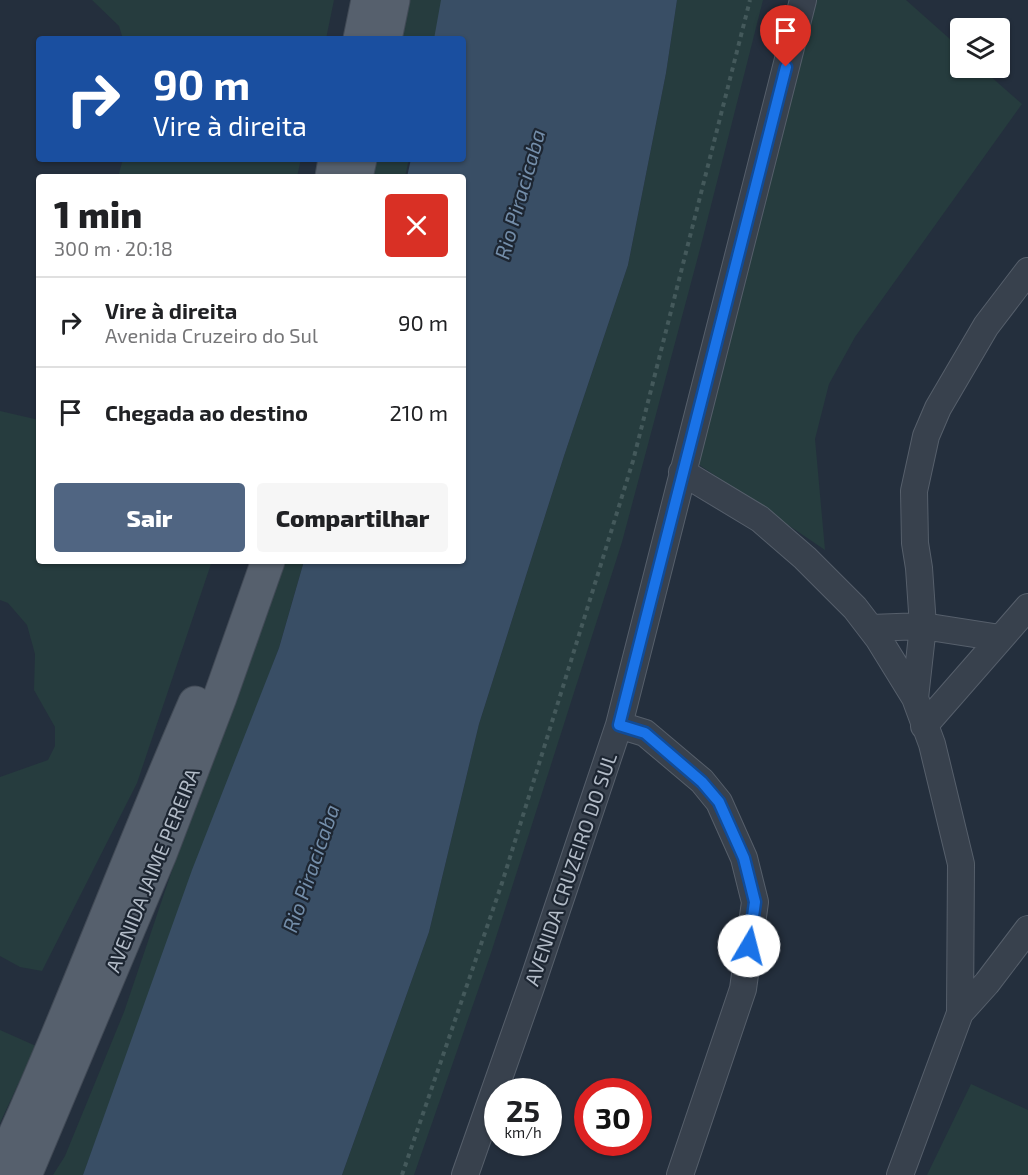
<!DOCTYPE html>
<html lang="pt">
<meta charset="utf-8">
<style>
:root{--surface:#fff;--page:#f6f6f6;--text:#202124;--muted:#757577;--line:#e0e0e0;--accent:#506582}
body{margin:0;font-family:"Exo 2",sans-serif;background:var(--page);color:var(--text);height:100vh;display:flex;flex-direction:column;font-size:22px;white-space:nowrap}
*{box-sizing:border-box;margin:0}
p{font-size:20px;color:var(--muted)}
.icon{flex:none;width:33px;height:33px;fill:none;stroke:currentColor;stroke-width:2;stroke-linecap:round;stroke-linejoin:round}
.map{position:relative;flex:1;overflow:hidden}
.details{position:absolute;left:36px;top:174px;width:430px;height:390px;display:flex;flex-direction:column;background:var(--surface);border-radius:6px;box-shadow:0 2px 4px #0004}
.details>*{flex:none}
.top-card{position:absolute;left:36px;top:36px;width:430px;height:126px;border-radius:6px;box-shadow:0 2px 4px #0004;background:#1a4fa0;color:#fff;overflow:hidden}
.controls{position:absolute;left:950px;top:18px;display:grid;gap:12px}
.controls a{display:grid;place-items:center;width:60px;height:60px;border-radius:6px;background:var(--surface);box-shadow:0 2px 4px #0004;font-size:30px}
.speed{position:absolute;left:484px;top:1078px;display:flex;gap:12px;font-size:30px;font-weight:700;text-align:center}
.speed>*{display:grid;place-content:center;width:78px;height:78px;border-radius:50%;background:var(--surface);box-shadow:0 2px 4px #0004;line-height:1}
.speed small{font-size:15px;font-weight:400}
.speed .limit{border:9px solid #d22;background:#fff;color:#111}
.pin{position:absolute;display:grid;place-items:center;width:51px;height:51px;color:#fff;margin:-62px -26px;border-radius:50% 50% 50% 0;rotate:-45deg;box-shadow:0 0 6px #0007}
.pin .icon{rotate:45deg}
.me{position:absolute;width:66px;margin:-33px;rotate:8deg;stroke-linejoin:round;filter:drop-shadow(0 0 4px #0008)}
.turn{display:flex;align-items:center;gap:21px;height:126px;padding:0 18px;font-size:27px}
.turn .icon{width:78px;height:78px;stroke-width:2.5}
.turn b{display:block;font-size:42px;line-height:51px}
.round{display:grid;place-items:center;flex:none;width:63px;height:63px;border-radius:6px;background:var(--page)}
.head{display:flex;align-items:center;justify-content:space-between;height:102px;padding:0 18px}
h1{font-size:36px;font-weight:800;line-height:45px}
.button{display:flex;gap:12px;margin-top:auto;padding:12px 18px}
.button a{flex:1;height:69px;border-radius:6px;background:var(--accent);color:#fff;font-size:24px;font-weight:800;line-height:69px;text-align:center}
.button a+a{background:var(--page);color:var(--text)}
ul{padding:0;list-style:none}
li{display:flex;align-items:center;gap:18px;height:90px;padding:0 18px;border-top:2px solid var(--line)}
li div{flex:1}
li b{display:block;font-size:22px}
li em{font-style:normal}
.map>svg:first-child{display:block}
.green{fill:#263c3e}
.water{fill:#394e65}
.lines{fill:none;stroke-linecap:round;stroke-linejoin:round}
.minor-casing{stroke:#565f6b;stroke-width:28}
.major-casing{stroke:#414a56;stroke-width:35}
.path{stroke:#44595b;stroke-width:4;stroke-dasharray:4.5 4.5;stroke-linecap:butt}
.minor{stroke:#38414d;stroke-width:26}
.major{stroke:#56606d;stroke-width:33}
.route-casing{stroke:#114b97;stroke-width:15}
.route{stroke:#1a73e8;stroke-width:10}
.labels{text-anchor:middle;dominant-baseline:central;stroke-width:4.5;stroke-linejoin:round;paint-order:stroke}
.street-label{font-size:20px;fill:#b3bcc8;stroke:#1d2632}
.water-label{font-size:21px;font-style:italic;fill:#748eaa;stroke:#1d2632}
</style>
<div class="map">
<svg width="1028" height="1175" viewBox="0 0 1028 1175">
<rect width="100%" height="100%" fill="#242f3d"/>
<path class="green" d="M92 0H334L326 39H123L119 26Z
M402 0H442L435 39H394Z
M677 0H763L700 249 622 542 491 953 414 1175H342L429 932 479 724 564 456 628 265 666 73Z
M817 0H906L960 48V68H981L1022 104 855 337 829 384 815 439 825 550 698 464Z
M123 159H301L297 177H118Z
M369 159H409L405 177H365Z
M0 411 39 420V561H212L137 783 42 971 20 967 0 956V777L48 760 55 746V727L34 690 35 654 27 625 8 603 0 600Z
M277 561H304L279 648 83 1175H53L65 1156 124 1012Z
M0 1030 36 1046 0 1123Z
M971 1084 1028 1110V1175H927Z"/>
<path class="water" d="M441 0H677L666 73 628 265 564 456 479 724 429 932 342 1175H83L192 870 279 648 304 561H464V177H407L411 159H464V39H434Z"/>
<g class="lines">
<g class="minor-casing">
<path id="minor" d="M682 472 760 519 805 558 855 608 878 638 915 698 932 744 961 864 960 1013 900 1175
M871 628 923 626 1000 638
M915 698 923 626 919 568 915 543 914 491 926 436 938 408 986 326 1028 271
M619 725 645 733 702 781 719 802 744 858 755 902 743 989 680 1175
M924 726 1028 607
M960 1013 987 983 1028 929
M465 1175 531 987 619 725 803 0"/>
</g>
<g class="major-casing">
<path id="major" d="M360 39 368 0
M385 39 393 0
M332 177 335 159
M356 177 360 159
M0 1168C70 1015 128 857 195 703
M25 1175 160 854 220 697 268 561"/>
</g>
<path class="path" d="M402 1175 502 883 633 461 750 0"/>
<use href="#minor" class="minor"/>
<use href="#major" class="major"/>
</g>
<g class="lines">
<g class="route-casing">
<path id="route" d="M749 946 755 902 744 858 719 802 702 782 645 733 619 725 786 67"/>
</g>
<use href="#route" class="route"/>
</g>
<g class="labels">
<g class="street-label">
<text transform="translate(570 869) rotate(-71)">AVENIDA CRUZEIRO DO SUL</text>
<text transform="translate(152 870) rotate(-68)">AVENIDA JAIME PEREIRA</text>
</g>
<g class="water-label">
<text transform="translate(519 194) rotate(-74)">Rio Piracicaba</text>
<text transform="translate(310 868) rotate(-71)">Rio Piracicaba</text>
</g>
</g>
</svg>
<div class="controls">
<a><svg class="icon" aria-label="layers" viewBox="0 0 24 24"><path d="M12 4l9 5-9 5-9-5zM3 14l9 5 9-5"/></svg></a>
</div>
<div class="speed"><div>25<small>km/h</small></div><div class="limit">30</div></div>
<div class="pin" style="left:786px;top:67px;background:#d93025"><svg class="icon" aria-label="arrive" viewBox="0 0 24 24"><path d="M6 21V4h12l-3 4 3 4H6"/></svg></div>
<svg class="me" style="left:749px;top:946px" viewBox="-20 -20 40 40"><circle r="19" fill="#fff"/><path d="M0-13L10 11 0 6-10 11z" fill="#1a73e8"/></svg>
<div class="top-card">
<div class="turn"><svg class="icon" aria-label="right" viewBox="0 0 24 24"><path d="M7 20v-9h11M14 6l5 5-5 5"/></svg><div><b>90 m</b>Vire à direita</div></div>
</div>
<section class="details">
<div class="head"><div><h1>1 min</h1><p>300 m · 20:18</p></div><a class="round" style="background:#d93025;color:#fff"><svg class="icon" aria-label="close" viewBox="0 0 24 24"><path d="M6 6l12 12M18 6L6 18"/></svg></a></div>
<ul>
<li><svg class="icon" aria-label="right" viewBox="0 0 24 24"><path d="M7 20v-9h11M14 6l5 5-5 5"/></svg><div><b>Vire à direita</b><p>Avenida Cruzeiro do Sul</p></div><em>90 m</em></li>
<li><svg class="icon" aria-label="arrive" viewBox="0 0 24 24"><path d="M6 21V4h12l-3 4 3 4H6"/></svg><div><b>Chegada ao destino</b></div><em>210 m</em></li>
</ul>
<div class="button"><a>Sair</a><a>Compartilhar</a></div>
</section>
</div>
